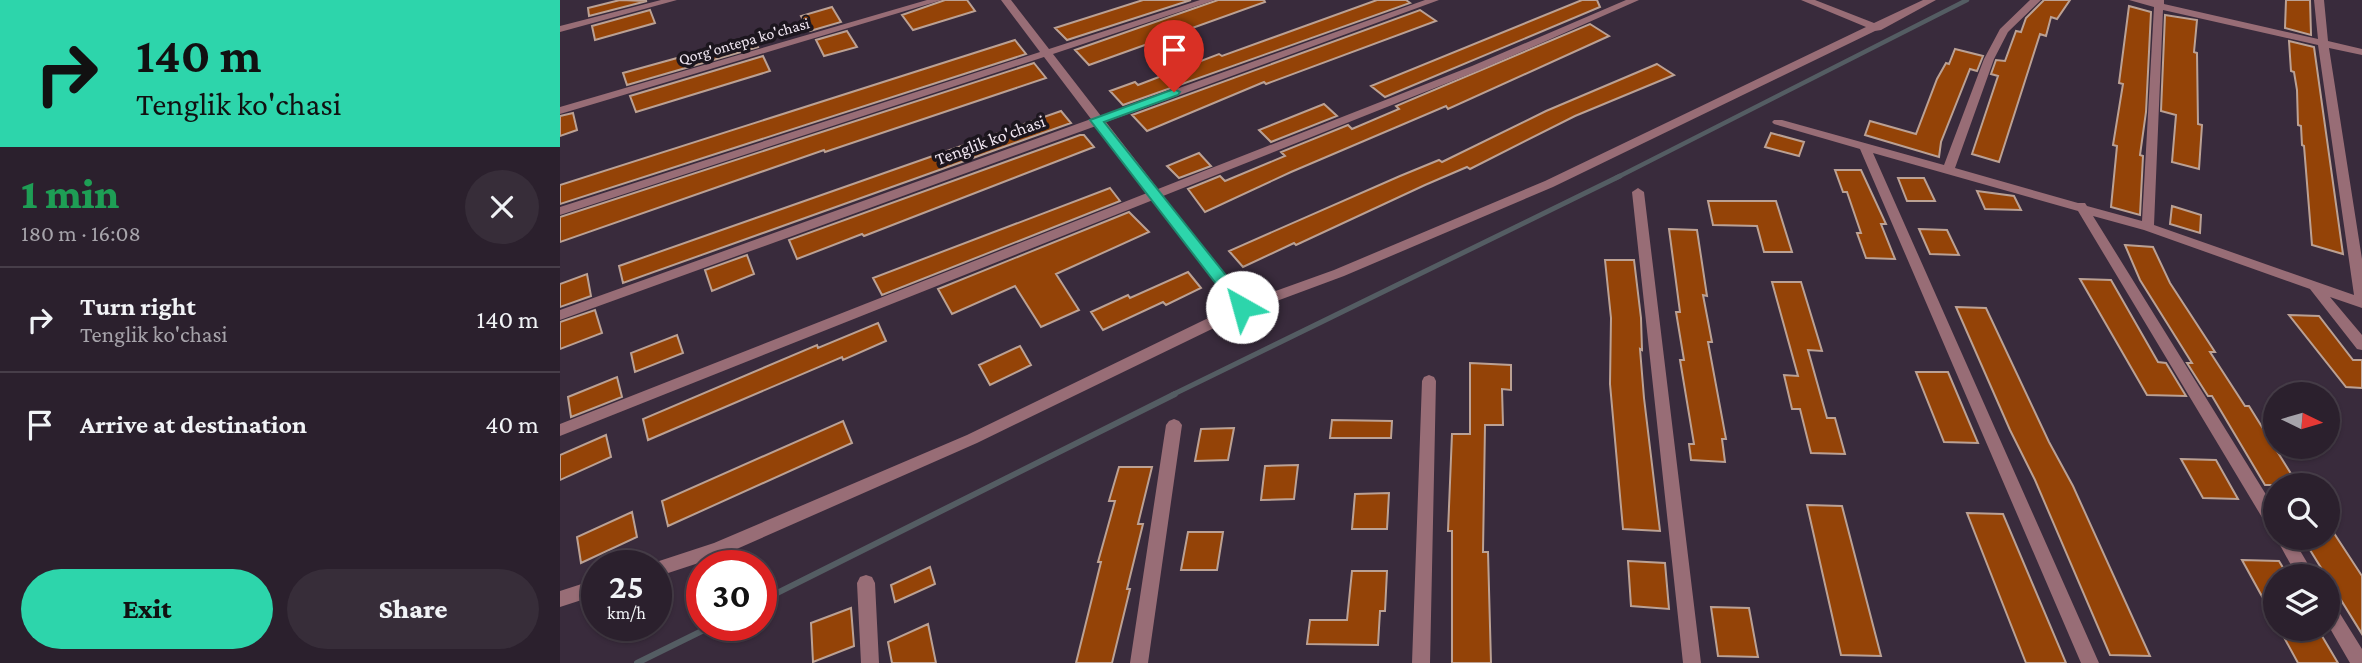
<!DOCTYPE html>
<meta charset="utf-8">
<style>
:root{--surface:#2b202d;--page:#372d39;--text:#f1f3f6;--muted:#a6a3aa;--line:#473e49;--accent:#2dd5ab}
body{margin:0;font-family:"Crimson Pro",serif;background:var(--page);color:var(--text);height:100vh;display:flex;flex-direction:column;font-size:26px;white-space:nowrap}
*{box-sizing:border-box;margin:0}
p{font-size:23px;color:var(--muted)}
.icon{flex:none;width:38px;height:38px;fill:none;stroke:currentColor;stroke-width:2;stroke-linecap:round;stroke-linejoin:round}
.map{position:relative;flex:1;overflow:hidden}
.drawer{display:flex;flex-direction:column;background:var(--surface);width:560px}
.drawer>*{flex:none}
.banner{background:#2dd5ab;color:#111;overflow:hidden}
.needle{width:46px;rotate:95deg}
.controls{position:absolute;left:1703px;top:382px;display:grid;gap:14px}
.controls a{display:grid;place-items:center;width:77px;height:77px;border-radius:50%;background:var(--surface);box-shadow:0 2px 5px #0004,0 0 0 2px var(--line);font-size:35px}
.speed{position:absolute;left:21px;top:550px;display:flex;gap:14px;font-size:35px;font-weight:700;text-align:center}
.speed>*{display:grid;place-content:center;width:91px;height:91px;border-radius:50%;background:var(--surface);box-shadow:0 2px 5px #0004,0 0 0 2px var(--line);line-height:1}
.speed small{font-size:18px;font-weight:400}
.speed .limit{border:10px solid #d22;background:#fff;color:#111}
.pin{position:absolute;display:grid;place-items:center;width:60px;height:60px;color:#fff;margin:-72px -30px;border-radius:50% 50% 50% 0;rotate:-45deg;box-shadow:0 0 7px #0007}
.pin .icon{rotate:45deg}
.me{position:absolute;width:77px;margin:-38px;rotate:322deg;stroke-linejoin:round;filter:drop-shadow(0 0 5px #0008)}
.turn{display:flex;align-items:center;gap:24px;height:147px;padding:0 21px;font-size:32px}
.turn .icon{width:91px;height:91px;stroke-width:2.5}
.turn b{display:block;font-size:49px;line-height:60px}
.round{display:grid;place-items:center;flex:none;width:74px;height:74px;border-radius:37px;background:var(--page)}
.overview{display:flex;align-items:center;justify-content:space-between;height:119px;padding:0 21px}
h1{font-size:42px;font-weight:800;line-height:52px;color:#1e9e55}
.button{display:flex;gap:14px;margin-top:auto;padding:14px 21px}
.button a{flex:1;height:80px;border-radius:42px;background:var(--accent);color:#111;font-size:28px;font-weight:800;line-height:80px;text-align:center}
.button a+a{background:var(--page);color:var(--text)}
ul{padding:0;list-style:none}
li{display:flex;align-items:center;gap:21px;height:105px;padding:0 21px;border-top:2px solid var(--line)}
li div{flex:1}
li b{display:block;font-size:26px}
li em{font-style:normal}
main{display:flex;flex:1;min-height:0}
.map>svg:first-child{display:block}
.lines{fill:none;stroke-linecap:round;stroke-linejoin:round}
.stream-far2{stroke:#545d63;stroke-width:4.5}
.stream-far1{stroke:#545d63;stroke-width:5}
.stream{stroke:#545d63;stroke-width:6}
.building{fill:#944307;stroke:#bba194;stroke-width:2}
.street{fill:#986d76;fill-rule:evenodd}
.route{fill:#2dd5ab;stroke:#1d8a6f;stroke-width:2}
.labels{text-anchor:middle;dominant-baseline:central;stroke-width:7;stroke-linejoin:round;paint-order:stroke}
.far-street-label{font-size:16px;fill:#f2e8f3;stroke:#1c161e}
.street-label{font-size:18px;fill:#f2e8f3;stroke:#1c161e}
</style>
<main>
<section class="drawer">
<div class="banner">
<div class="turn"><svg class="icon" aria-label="right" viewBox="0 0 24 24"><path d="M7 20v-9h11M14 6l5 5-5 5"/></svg><div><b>140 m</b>Tenglik ko'chasi</div></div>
</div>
<div class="overview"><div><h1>1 min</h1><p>180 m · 16:08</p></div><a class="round"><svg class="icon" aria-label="close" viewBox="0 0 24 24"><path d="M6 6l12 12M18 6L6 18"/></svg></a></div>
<ul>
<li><svg class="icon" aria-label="right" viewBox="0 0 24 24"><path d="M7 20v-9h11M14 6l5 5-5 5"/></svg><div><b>Turn right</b><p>Tenglik ko'chasi</p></div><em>140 m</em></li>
<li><svg class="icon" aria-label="arrive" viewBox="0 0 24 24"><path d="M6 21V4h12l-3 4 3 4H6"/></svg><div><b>Arrive at destination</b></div><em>40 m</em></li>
</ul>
<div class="button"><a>Exit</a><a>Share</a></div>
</section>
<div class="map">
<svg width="1802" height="663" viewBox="0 0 1802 663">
<rect width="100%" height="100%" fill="#392b3c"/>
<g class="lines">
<path class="stream-far2" d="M1056 178 1407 0"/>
<path class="stream-far1" d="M612 395 1060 176"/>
<path class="stream" d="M201 601 615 394
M77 663 154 625"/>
</g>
<path class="building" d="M60 0 87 1 29 16 28 8Z
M385 0H407L415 11 353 30 342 15Z
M583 0H631L507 40 495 28Z
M658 0H704L705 2 529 65 515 50Z
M817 0H846L850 3 563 105 550 91 575 82 578 85 659 54 662 56Z
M1022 0H1037L1040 7 825 97 811 86Z
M1484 0H1510L1497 19 1491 17 1486 36 1480 34 1439 162 1412 154 1438 76 1431 74 1436 60 1445 61 1456 31 1461 32 1466 18Z
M1726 0H1750L1751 35 1725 28Z
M1569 6 1591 12 1586 112 1580 155 1583 156 1580 215 1551 207 1557 146 1553 145 1563 84 1559 83Z
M272 7 281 22 250 31 241 16Z
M90 10 95 23 35 40 32 26Z
M860 10 876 21 706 84 704 82 587 131 572 115Z
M1605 15 1637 20 1634 52 1637 53 1638 124 1642 125 1639 169 1612 162 1616 115 1601 111Z
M1030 24 1049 36 888 109 886 106 731 172 645 212 628 189 660 176 665 181 725 156 721 152 788 125 792 129 839 109 836 106Z
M287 31 297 47 264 56 256 40Z
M193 37 198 47 67 85 63 73Z
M455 40 466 54 0 204V185Z
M1729 41 1754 47 1783 254 1752 245 1744 146 1742 145 1741 126 1738 125 1737 90 1734 72 1731 71Z
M1395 49 1423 56 1417 71 1410 69 1381 142 1379 157 1305 135 1310 121 1356 134 1377 79 1386 63 1389 64Z
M203 56 210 71 76 112 70 96Z
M474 63 486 78 265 152 264 150 0 242V217Z
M1097 64 1114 75 1015 116 910 169 907 167 865 185 736 245 734 243 683 267 669 251 840 176 879 160 882 162 986 111Z
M764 104 777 116 711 142 699 130Z
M501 111 511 123 63 283 59 266Z
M13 113 17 130 0 136V116Z
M1211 133 1244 142 1239 156 1205 147Z
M520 135H524L534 147 304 236 302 234 237 259 229 240Z
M639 153 651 166 619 178 607 166Z
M1275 170H1301L1326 224H1321L1335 259 1306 258 1297 233H1301L1287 192H1283Z
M1338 178H1364L1375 201H1347Z
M550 188 560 201 322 295 313 278Z
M1417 191 1454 196 1461 210 1425 209Z
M1148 201H1216L1232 252H1204L1197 226 1153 225Z
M1612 206 1641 215 1640 233 1610 224Z
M569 212 589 232 496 274 519 310 481 327 455 286 392 314 378 289Z
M1109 229 1137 230 1147 296 1143 295 1152 342H1148L1166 439H1162L1165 462 1131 460 1129 444H1134L1120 360H1124L1116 312H1120Z
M1359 229 1387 230 1399 255 1370 254Z
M1565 245 1593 247 1610 283 1655 352H1650L1685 406H1689L1738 485H1705L1652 396H1648L1627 363H1632L1580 280Z
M187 255 194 274 152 291 145 270Z
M1045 260H1074L1081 318 1082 350 1080 349 1084 398 1100 531 1063 529 1050 384 1051 318Z
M628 272 641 288 606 305 603 302 543 330 531 312 568 295 570 298Z
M27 274 31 296 0 307V284Z
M1520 279 1551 280 1598 362 1606 363 1626 396 1587 395Z
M1212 282H1241L1262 351 1248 350 1267 418H1275L1285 454 1251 453 1240 409H1232L1224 375 1238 376Z
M1396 307 1426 308 1489 442 1513 486 1590 656 1550 655 1475 480 1450 430Z
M35 310 42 333 0 349V322Z
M1729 315 1759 316 1793 360H1802V388L1786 387Z
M318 323 326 341 283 360 282 357 88 440 83 419 257 345 258 348Z
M117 335 123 353 75 372 71 353Z
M460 346 471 365 430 385 419 365Z
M910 363 951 365V390L942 389 943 425H925L923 552H928L931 663H892V531H888L892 434H910Z
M1356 372H1388L1418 443 1384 442Z
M57 377 62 397 11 417 8 397Z
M772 420 832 421 831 438H770Z
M283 421 292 443 108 526 102 501Z
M674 428 668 460 635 461 641 429Z
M46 435 51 457 0 480V455Z
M1621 459 1656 460 1678 499 1643 498Z
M738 465 734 499 701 500 705 466Z
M559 467H592L578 524H583L567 589H570L552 663H516L541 562H538L555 501H549Z
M829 493 827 529H792L795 494Z
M1247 505 1282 506 1321 656 1281 655Z
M72 512 77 537 21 563 17 537Z
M1407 513 1443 514 1506 663H1466Z
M1768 524 1802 576V634L1742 537H1768Z
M628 532H663L657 570H621Z
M1682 560 1719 561 1728 576H1715V620Z
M1068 561 1105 563 1109 609 1071 606Z
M370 567 375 584 335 602 331 585Z
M792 571H827L825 611H820L818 645 747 644 750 620H787Z
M1151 607 1189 608 1198 657 1158 656Z
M291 608 294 646 253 662 251 623Z
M368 624 376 663H332L328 642Z
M1720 630 1759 631 1778 663H1738Z"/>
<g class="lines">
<path class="street" d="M101 0H117L0 32V26Z
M367 0H382L0 114V107Z
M441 0H451L489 49 640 0H655L493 54 541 116 865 0H879L546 122 598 189 912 66 1066 0H1079L920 70 603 196 685 302 774 270 985 181 1306 27 1241 0H1255L1314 23 1363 0H1376L1321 30 1315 31 993 187 784 276 687 312 417 443 163 555 96 577V565H89L90 564 154 543 407 435 673 306 593 200 0 436V424L587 193 536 126 0 320V310L531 119 484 57 0 215V207L480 52Z
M1470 0H1481L1448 32 1434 59 1395 168 1518 203H1525L1527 206 1582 221 1594 7 1569 0H1604V4L1758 39 1754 0H1764L1768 41 1802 49V55L1769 48 1802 259V308L1770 297 1802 335V350L1797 349 1750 289 1584 230 1533 216 1715 509V531L1709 529 1518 211 1313 153 1539 663H1521L1300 149 1214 124 1212 122 1214 120H1222L1384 165 1424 59 1440 29ZM1603 10 1758 45 1794 295 1594 225Z
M1078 188 1084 192 1141 663H1123L1072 192Z
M869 375 874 377 876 381 870 663H852L862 381 864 377Z
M614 419 619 421 622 425 588 663H570L606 425 609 421Z
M1715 536 1732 537 1755 576H1737Z
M306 575 312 577 315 583 319 663H301L297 583 300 577Z
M37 579V595L0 607V591Z
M1768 602 1774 604 1802 649V663H1790L1768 625Z"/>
</g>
<path class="route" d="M614 89 620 92 618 95 544 122 688 303 690 307 688 311H677L530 120Z"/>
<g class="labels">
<g class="far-street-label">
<text transform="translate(184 41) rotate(-16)">Qorg'ontepa ko'chasi</text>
</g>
<g class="street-label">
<text transform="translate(430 140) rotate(-20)">Tenglik ko'chasi</text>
</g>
</g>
</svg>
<div class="controls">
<a><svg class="needle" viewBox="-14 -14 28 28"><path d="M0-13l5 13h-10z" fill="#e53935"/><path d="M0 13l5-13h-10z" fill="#a6a3aa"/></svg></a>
<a><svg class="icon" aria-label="search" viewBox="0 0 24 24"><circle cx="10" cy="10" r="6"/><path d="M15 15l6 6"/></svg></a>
<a><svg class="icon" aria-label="layers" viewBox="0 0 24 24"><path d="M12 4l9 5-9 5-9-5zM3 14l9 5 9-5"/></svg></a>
</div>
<div class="speed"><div>25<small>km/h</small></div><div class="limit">30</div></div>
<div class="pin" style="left:614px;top:92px;background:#d93025"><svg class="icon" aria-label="arrive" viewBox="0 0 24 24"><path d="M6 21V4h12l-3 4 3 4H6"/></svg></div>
<svg class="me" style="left:682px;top:307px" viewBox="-20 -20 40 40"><circle r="19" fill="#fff"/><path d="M0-13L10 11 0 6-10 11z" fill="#2dd5ab"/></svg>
</div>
</main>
